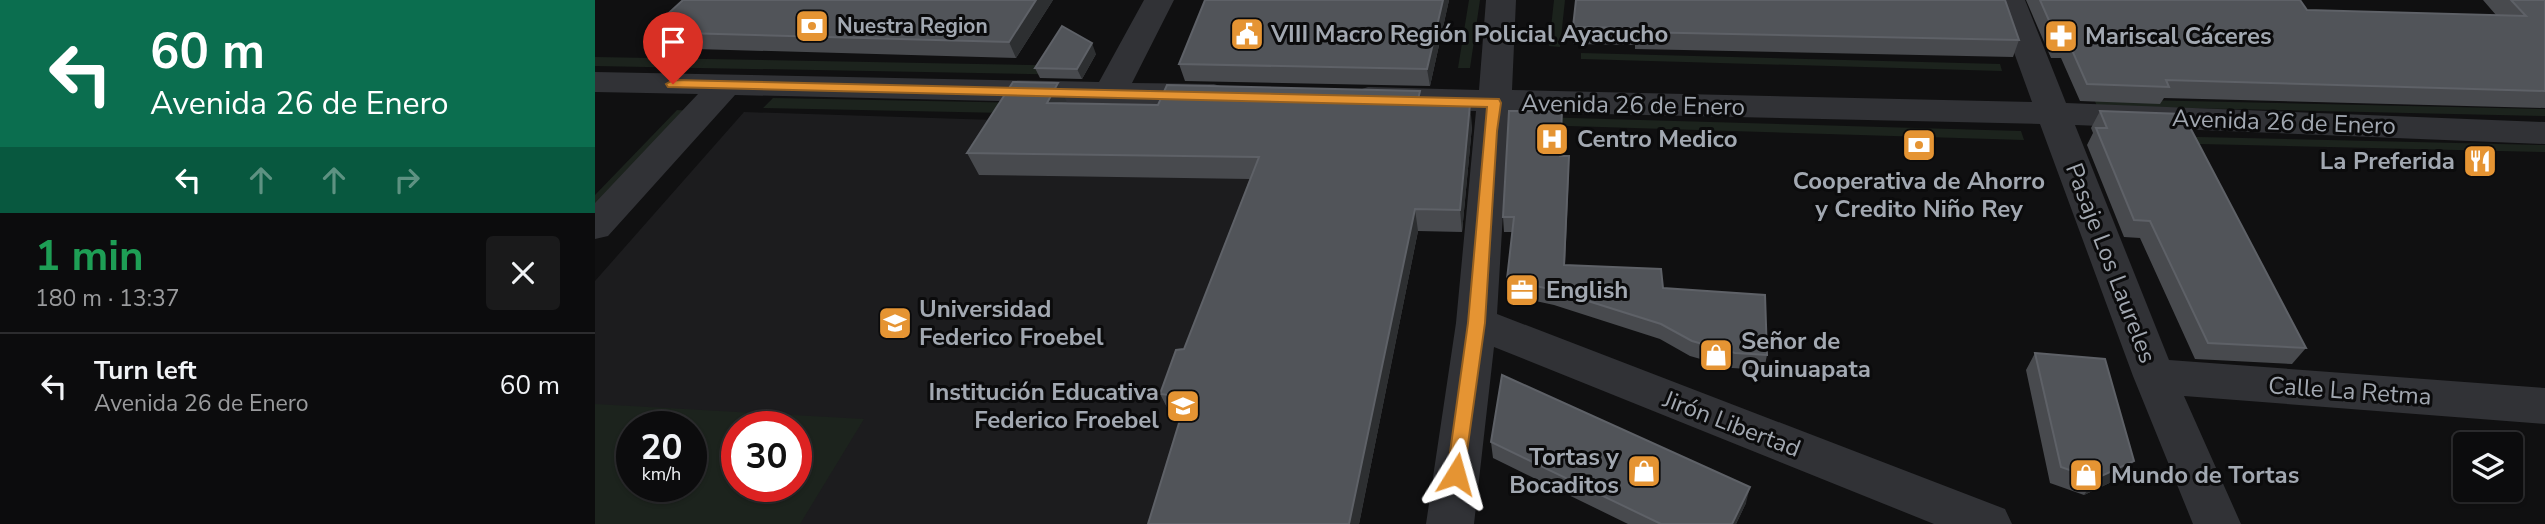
<!DOCTYPE html>
<meta charset="utf-8">
<style>
:root{--surface:#0c0c0d;--page:#1a1a1b;--text:#f1f3f6;--muted:#9a9b9d;--line:#2c2c2e}
body{margin:0;font-family:"Nunito Sans",sans-serif;background:var(--page);color:var(--text);height:100vh;display:flex;flex-direction:column;font-size:26px;white-space:nowrap}
*{box-sizing:border-box;margin:0}
p{font-size:23px;color:var(--muted)}
.icon{flex:none;width:38px;height:38px;fill:none;stroke:currentColor;stroke-width:2;stroke-linecap:round;stroke-linejoin:round}
.map{position:relative;flex:1;overflow:hidden}
.sheet{display:flex;flex-direction:column;background:var(--surface);width:595px}
.sheet>*{flex:none}
.hud{background:#0b6e4f;color:#fff;overflow:hidden}
.fabs{position:absolute;left:1858px;top:432px;display:grid;gap:14px}
.fabs a{display:grid;place-items:center;width:70px;height:70px;border-radius:7px;background:var(--surface);box-shadow:0 2px 5px #0004,0 0 0 2px var(--line);font-size:35px}
.speed{position:absolute;left:21px;top:411px;display:flex;gap:14px;font-size:35px;font-weight:700;text-align:center}
.speed>*{display:grid;place-content:center;width:91px;height:91px;border-radius:50%;background:var(--surface);box-shadow:0 2px 5px #0004,0 0 0 2px var(--line);line-height:1}
.speed small{font-size:18px;font-weight:400}
.speed .limit{border:10px solid #d22;background:#fff;color:#111}
.pin{position:absolute;display:grid;place-items:center;width:60px;height:60px;color:#fff;margin:-72px -30px;border-radius:50% 50% 50% 0;rotate:-45deg;box-shadow:0 0 7px #0007}
.pin .icon{rotate:45deg}
.me{position:absolute;width:77px;margin:-38px;rotate:8deg;stroke-linejoin:round;filter:drop-shadow(0 0 5px #0008)}
.turn{display:flex;align-items:center;gap:24px;height:147px;padding:0 35px;font-size:32px}
.turn .icon{width:91px;height:91px;stroke-width:2.5}
.turn b{display:block;font-size:49px;line-height:60px}
.lanes{display:flex;align-items:center;height:66px;padding:0 35px;background:#0003;justify-content:center;gap:35px;direction:ltr}
.lanes .off{opacity:.35}
.round{display:grid;place-items:center;flex:none;width:74px;height:74px;border-radius:7px;background:var(--page)}
.headline{display:flex;align-items:center;justify-content:space-between;height:119px;padding:0 35px}
h1{font-size:42px;font-weight:700;line-height:52px;color:#1e9e55}
ul{padding:0;list-style:none}
li{display:flex;align-items:center;gap:21px;height:105px;padding:0 35px;border-top:2px solid var(--line)}
li div{flex:1}
li b{display:block;font-size:26px}
li em{font-style:normal}
main{display:flex;flex:1;min-height:0}
.map>svg:first-child{display:block}
.built{fill:#1c1c1e;fill-rule:evenodd}
.green{fill:#1c231d;fill-rule:evenodd}
.lines{fill:none;stroke-linecap:round;stroke-linejoin:round}
.minor{fill:#313236;fill-rule:evenodd}
.wall{fill:#484a4e}
.shaded-wall{fill:#2d2f31}
.building{fill:#515459;stroke:#5e6167;stroke-width:2}
.route{fill:#e59433;stroke:#956021;stroke-width:2}
.labels{text-anchor:middle;dominant-baseline:central;stroke-width:6;stroke-linejoin:round;paint-order:stroke}
.far-poi-label{font-size:21px;font-weight:bold;fill:#a2a8b1;stroke:#0b0b0c;text-anchor:start}
.poi-label{font-size:24px;font-weight:bold;fill:#a2a8b1;stroke:#0b0b0c;text-anchor:start}
.street-label{font-size:24px;fill:#a2a8b1;stroke:#0b0b0c}
</style>
<main>
<section class="sheet">
<div class="hud">
<div class="turn"><svg class="icon" aria-label="left" viewBox="0 0 24 24"><path d="M17 20v-9H6M10 6l-5 5 5 5"/></svg><div><b>60 m</b>Avenida 26 de Enero</div></div>
<div class="lanes"><svg class="icon" aria-label="left" viewBox="0 0 24 24"><path d="M17 20v-9H6M10 6l-5 5 5 5"/></svg><svg class="icon off" aria-label="ahead" viewBox="0 0 24 24"><path d="M12 20V5M6 11l6-6 6 6"/></svg><svg class="icon off" aria-label="ahead" viewBox="0 0 24 24"><path d="M12 20V5M6 11l6-6 6 6"/></svg><svg class="icon off" aria-label="right" viewBox="0 0 24 24"><path d="M7 20v-9h11M14 6l5 5-5 5"/></svg></div>
</div>
<div class="headline"><div><h1>1 min</h1><p>180 m · 13:37</p></div><a class="round"><svg class="icon" aria-label="close" viewBox="0 0 24 24"><path d="M6 6l12 12M18 6L6 18"/></svg></a></div>
<ul>
<li><svg class="icon" aria-label="left" viewBox="0 0 24 24"><path d="M17 20v-9H6M10 6l-5 5 5 5"/></svg><div><b>Turn left</b><p>Avenida 26 de Enero</p></div><em>60 m</em></li>
</ul>
</section>
<div class="map">
<svg width="1950" height="524" viewBox="0 0 1950 524">
<rect width="100%" height="100%" fill="#101011"/>
<path class="built" d="M149 112 843 134 762 524H0V281ZM37 427H96V486H37ZM142 427H201V486H142Z"/>
<path class="green" d="M874 0H885L875 68H863Z
M959 0H970L965 47 954 46Z
M986 53 1405 64 1407 71 986 59Z
M0 57 489 66 484 75 0 66Z
M178 98 853 111 852 122 168 108Z
M1499 99 1950 109V116L1502 106Z
M82 110 96 111 0 212V195Z
M942 117 1426 131 1429 140 941 125Z
M1514 135 1950 145V152L1517 142Z
M0 404 269 419 205 524H0ZM37 427H96V486H37ZM142 427H201V486H142Z"/>
<g class="lines">
<path class="minor" d="M549 0H579L537 83 619 84 631 88 636 95 631 102 619 106 140 95 13 236 0 239V203L103 94 0 92V72L504 82Z
M891 0H921L917 90 1437 102 1400 0H1430L1471 103 1950 122V144L1480 125 1574 360 1950 388V424L1589 396 1646 524H1598L1538 376 1445 124 914 112 902 314 1410 509 1417 524H1339L899 347 879 524H831L861 323 881 111 773 109 761 105 756 98 761 91 773 87 884 90Z"/>
</g>
<path class="wall" d="M458 0 421 58 66 48 53 32Z
M610 0H854L835 86 590 81 584 64Z
M1431 0H1705L1712 10 1901 15 1888 0H1950V108L1569 98 1565 104 1485 101 1466 58H1456Z
M978 27 1424 40 1418 57 1040 49V45L978 44Z
M501 54 487 79 445 78 440 68Z
M472 103 563 105 827 104 877 126 867 232 823 231 764 524H553L586 416 576 415 565 394 589 349 655 179 384 175 372 153Z
M967 111 966 156 974 172 970 265 1068 288 1172 355 1169 370 1137 368 1095 356 1065 339 959 305 913 295 912 279 917 232H909L908 217Z
M1505 111 1711 348 1697 364 1600 359 1545 238 1529 237 1492 145 1498 133 1496 128Z
M1440 353 1539 461 1527 477 1489 495 1455 483 1431 370Z
M896 442 1151 503 1141 524H1033L898 458Z"/>
<path class="shaded-wall" d="M441 0H458L421 58 414 42Z
M848 0H854L835 86 832 69Z
M497 43 501 54 487 79 482 69Z
M463 83 473 105 452 103Z
M825 91 828 112 822 104Z
M875 104 877 126 867 232 865 210Z
M820 209 823 231 764 524H754Z
M1539 461 1527 477 1489 495 1500 479Z
M1155 487 1151 503 1141 524H1137Z"/>
<path class="building" d="M88 0H441L414 42 53 32Z
M610 0H848L832 69 584 64Z
M981 0H1410L1424 40 1041 32V28L978 27Z
M1445 0H1705L1712 10 1931 16 1916 0H1950V91L1571 80 1574 87 1492 84 1473 41H1463Z
M467 26 497 43 482 69 440 68Z
M418 82 463 83 452 103 563 105 572 85 825 91 822 104H875L865 210 820 209 754 524H553L592 397 565 394 581 350 589 349 664 157 372 153Z
M914 111H967L965 156H974L969 265 1066 269 1068 288 1170 295 1172 355 1140 353 1097 341 1066 324 958 290 912 279 919 217H908Z
M1505 111 1588 114 1711 348 1613 343 1555 221 1539 220 1501 128H1512Z
M1440 353 1510 359 1539 461 1500 479 1466 467Z
M907 375 1155 487 1137 524H1066L896 442Z"/>
<path class="route" d="M78 80 904 99 906 103 902 131 890 323 868 480 861 482 855 480 852 474 873 323 892 107 73 87 71 84Z"/>
<defs>
<g id="bank-square" transform="scale(1.75)"><rect x="-9" y="-9" width="18" height="18" rx="4" fill="#e59433" stroke="#0b0b0c"/><path d="M-6-4H6V4H-6ZM0-2.3a2.3 2.3 0 1 0 0 4.6a2.3 2.3 0 1 0 0-4.6Z" fill="#fff"/></g>
<g id="civic-square" transform="scale(1.75)"><rect x="-9" y="-9" width="18" height="18" rx="4" fill="#e59433" stroke="#0b0b0c"/><path d="M-.6-6.5H3V-4.5H.6V-3L4-1V1h2V6H-6V1h2V-1L-.6-3ZM-1.2 2.5V6h2.4V2.5Z" fill="#fff"/></g>
<g id="pharmacy-square" transform="scale(1.75)"><rect x="-9" y="-9" width="18" height="18" rx="4" fill="#e59433" stroke="#0b0b0c"/><path d="M-2-6h4v4h4v4h-4v4h-4v-4h-4v-4h4Z" fill="#fff"/></g>
<g id="hospital-square" transform="scale(1.75)"><rect x="-9" y="-9" width="18" height="18" rx="4" fill="#e59433" stroke="#0b0b0c"/><path d="M-5-5h3v3.5h4V-5h3V5h-3V1.5h-4V5h-3Z" fill="#fff"/></g>
<g id="restaurant-square" transform="scale(1.75)"><rect x="-9" y="-9" width="18" height="18" rx="4" fill="#e59433" stroke="#0b0b0c"/><path d="M-5-6h1v4h1v-4h1v4h1v-4h1v5L-1.5 .5V6h-2V.5L-5-1ZM5-6V6H3V1.5H1.5Q1.5-4 5-6Z" fill="#fff"/></g>
<g id="office-square" transform="scale(1.75)"><rect x="-9" y="-9" width="18" height="18" rx="4" fill="#e59433" stroke="#0b0b0c"/><path d="M-6-3h4V-5.5h4V-3h4V5H-6ZM-1-4.5V-3h2v-1.5ZM-6 0V1H6V0Z" fill="#fff"/></g>
<g id="university-square" transform="scale(1.75)"><rect x="-9" y="-9" width="18" height="18" rx="4" fill="#e59433" stroke="#0b0b0c"/><path d="M0-5L7-2L0 1L-7-2ZM-4 1L0 2.5L4 1V4Q0 6-4 4Z" fill="#fff"/></g>
<g id="shop-square" transform="scale(1.75)"><rect x="-9" y="-9" width="18" height="18" rx="4" fill="#e59433" stroke="#0b0b0c"/><path d="M-5-2.5h2.3a2.7 3.5 0 0 1 5.4 0H5L5.5 6h-11ZM-1.5-2.5h3a1.5 2.3 0 0 0-3 0Z" fill="#fff"/></g>
<g id="school-square" transform="scale(1.75)"><rect x="-9" y="-9" width="18" height="18" rx="4" fill="#e59433" stroke="#0b0b0c"/><path d="M0-5L7-2L0 1L-7-2ZM-4 1L0 2.5L4 1V4Q0 6-4 4Z" fill="#fff"/></g>
</defs>
<g fill-rule="evenodd">
<use href="#bank-square" x="217" y="26"/>
<use href="#civic-square" x="652" y="34"/>
<use href="#pharmacy-square" x="1466" y="36"/>
<use href="#hospital-square" x="957" y="139"/>
<use href="#bank-square" x="1324" y="145"/>
<use href="#restaurant-square" x="1885" y="161"/>
<use href="#office-square" x="927" y="290"/>
<use href="#university-square" x="300" y="323"/>
<use href="#shop-square" x="1121" y="355"/>
<use href="#school-square" x="588" y="406"/>
<use href="#shop-square" x="1049" y="471"/>
<use href="#shop-square" x="1491" y="475"/>
</g>
<g class="labels">
<g class="far-poi-label">
<text x="242" y="26">Nuestra Region</text>
</g>
<g class="poi-label">
<text x="676" y="34">VIII Macro Región Policial Ayacucho</text>
<text x="1490" y="36">Mariscal Cáceres</text>
<text x="982" y="139">Centro Medico</text>
<text x="1860" y="161" text-anchor="end">La Preferida</text>
<text x="1324" y="181" text-anchor="middle">Cooperativa de Ahorro<tspan x="1324" dy="28">y Credito Niño Rey</tspan></text>
<text x="951" y="290">English</text>
<text x="324" y="309">Universidad<tspan x="324" dy="28">Federico Froebel</tspan></text>
<text x="1146" y="341">Señor de<tspan x="1146" dy="28">Quinuapata</tspan></text>
<text x="564" y="392" text-anchor="end">Institución Educativa<tspan x="564" dy="28">Federico Froebel</tspan></text>
<text x="1024" y="457" text-anchor="end">Tortas y<tspan x="1024" dy="28">Bocaditos</tspan></text>
<text x="1516" y="475">Mundo de Tortas</text>
</g>
<g class="street-label">
<text transform="translate(1038 105) rotate(1)">Avenida 26 de Enero</text>
<text transform="translate(1689 122) rotate(2)">Avenida 26 de Enero</text>
<text transform="translate(1516 263) rotate(69)">Pasaje Los Laureles</text>
<text transform="translate(1755 391) rotate(4)">Calle La Retma</text>
<text transform="translate(1137 424) rotate(21)">Jirón Libertad</text>
</g>
</g>
</svg>
<div class="fabs">
<a><svg class="icon" aria-label="layers" viewBox="0 0 24 24"><path d="M12 4l9 5-9 5-9-5zM3 14l9 5 9-5"/></svg></a>
</div>
<div class="speed"><div>20<small>km/h</small></div><div class="limit">30</div></div>
<div class="pin" style="left:78px;top:84px;background:#d93025"><svg class="icon" aria-label="arrive" viewBox="0 0 24 24"><path d="M6 21V4h12l-3 4 3 4H6"/></svg></div>
<svg class="me" style="left:861px;top:474px" viewBox="-20 -20 40 40"><path d="M0-17L14 15 0 8-14 15z" fill="#e59433" stroke="#fff" stroke-width="4"/></svg>
</div>
</main>
